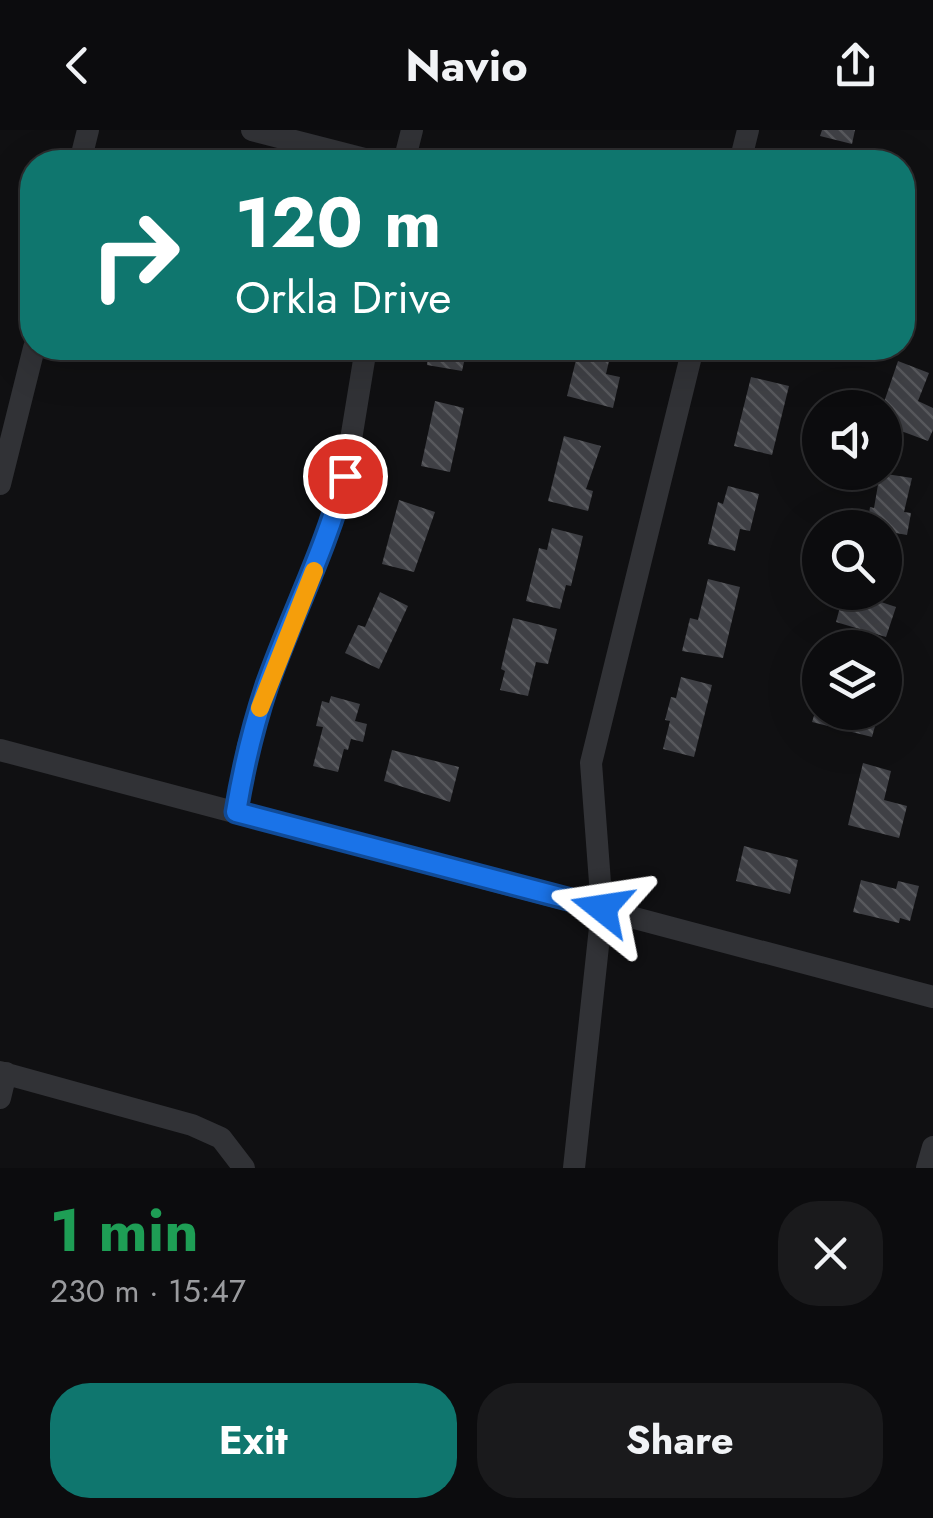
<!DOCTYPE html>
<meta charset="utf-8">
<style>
:root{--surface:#0c0c0e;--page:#1a1a1c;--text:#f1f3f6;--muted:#9a9b9e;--line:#2c2c2e;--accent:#0f766e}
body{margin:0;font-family:Jost,sans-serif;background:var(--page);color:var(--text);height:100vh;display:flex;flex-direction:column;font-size:38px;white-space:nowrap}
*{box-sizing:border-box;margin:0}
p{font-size:32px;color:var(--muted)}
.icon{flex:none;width:55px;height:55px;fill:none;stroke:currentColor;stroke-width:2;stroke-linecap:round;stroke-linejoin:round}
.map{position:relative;height:1038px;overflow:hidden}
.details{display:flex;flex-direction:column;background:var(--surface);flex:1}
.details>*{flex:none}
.guide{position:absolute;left:20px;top:20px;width:895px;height:210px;border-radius:40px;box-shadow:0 10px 40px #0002,0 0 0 2px var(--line);background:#0f766e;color:#fff;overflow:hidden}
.controls{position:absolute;left:802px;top:260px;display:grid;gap:20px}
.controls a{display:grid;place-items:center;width:100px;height:100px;border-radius:50%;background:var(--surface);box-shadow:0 10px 40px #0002,0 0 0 2px var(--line);font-size:50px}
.pin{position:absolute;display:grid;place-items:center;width:85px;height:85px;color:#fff;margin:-42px;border:5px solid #fff;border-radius:50%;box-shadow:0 2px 10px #0007}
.me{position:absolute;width:110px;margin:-55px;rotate:285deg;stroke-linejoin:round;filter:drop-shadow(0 0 8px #0008)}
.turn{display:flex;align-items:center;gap:35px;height:210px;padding:0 50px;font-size:45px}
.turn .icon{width:130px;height:130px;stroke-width:2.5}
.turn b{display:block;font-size:70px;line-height:85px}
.round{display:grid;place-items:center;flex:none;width:105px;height:105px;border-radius:40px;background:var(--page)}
.headline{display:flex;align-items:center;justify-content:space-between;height:170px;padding:0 50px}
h1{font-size:60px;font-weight:700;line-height:75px;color:#1e9e55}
.button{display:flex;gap:20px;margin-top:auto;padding:20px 50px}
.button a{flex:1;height:115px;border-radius:40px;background:var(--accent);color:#fff;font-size:40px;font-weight:700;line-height:115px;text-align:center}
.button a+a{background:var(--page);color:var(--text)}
header{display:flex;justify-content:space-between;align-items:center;height:130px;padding:0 50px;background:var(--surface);font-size:45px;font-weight:700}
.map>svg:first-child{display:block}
.building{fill:url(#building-back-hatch)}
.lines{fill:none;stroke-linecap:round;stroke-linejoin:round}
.street{stroke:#313236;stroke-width:22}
.route-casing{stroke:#114b97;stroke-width:25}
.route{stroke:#1a73e8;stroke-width:18}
.slow{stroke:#f59e0b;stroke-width:18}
</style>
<header><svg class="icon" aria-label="back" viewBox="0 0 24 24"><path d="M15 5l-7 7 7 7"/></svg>Navio<svg class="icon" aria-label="share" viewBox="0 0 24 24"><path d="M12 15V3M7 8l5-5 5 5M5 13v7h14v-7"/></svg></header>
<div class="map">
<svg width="933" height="1038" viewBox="0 0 933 1038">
<defs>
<pattern id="building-back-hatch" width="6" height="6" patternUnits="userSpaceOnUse" patternTransform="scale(2.5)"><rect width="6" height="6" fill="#3f4045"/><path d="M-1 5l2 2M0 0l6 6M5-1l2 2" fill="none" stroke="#58595d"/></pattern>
</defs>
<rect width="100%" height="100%" fill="#101012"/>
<path class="building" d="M822 0H855L852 14 820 6Z
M429 218H477L475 226 466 223 462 241 427 235Z
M579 218H612L606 244 620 247 613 278 567 266Z
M898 231 929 243 918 271 933 278V300L928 311 885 295V278H882Z
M751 247 789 256 772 325 734 316Z
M435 271 464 278 450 342 421 336Z
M564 306 601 316 586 359 593 361 588 381 548 371Z
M880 343 912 348 904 382 911 383 907 405 885 401V398H867L870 377 874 378Z
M728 356 759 364 750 401 740 399 735 421 708 414 718 372 723 374Z
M399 370 435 382 414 442 382 434Z
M552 398 583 406 571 456 566 455 560 479 526 471 539 418 547 420Z
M708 449 740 457 723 528 682 521 690 488 698 490Z
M380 462 408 476 379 539 345 523 358 495 365 497Z
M844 462H874L872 469 896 477 886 507 836 492Z
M513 488 557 499 548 534 536 532 528 566 500 560 505 541 501 539Z
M681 547 712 555 694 627 663 619 670 591 665 590 671 567 676 568Z
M331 566 360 574 355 591 367 594 363 612 351 609 348 620 344 619 338 642 313 636 323 597 316 596 322 571 329 573Z
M820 566V582H879L872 607 812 592Z
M392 620 459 637 450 672 384 651Z
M863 633 891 641 884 670 907 676 899 708 848 695Z
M744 716 798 730 790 764 736 751Z
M861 750 896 759 898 751 919 756 910 791 900 788 899 793 853 782Z"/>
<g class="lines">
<path class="street" d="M252 0 376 32
M80 32 88 0
M404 32 412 0
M740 32 748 0
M0 354 34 218
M0 620 933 867
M235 682 248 616 268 553 335 382 345 346 366 218
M0 942 192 995 221 1008 244 1038
M0 968 6 943
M574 1038 602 779 591 633 693 218
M927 1038 933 1017"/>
</g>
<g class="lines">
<g class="route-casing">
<path id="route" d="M345 346C326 419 292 484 267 555 253 597 243 639 236 682L602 778"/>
</g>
<use href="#route" class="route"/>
<path class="slow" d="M260 578 314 441"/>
</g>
</svg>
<div class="controls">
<a><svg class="icon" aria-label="sound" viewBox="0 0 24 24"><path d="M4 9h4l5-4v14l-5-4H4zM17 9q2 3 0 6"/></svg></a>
<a><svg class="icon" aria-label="search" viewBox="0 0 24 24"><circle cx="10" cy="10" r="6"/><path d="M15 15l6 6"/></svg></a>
<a><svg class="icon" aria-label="layers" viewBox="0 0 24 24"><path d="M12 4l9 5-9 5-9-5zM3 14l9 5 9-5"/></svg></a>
</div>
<div class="pin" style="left:345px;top:346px;background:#d93025"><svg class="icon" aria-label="arrive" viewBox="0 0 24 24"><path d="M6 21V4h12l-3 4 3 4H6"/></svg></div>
<svg class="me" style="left:602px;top:778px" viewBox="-20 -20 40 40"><path d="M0-17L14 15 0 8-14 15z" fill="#1a73e8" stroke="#fff" stroke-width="4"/></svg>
<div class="guide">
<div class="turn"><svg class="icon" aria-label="right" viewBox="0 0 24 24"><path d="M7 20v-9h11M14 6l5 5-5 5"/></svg><div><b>120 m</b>Orkla Drive</div></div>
</div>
</div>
<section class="details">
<div class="headline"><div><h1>1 min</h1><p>230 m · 15:47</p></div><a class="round"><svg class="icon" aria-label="close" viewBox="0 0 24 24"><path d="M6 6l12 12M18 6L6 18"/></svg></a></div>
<div class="button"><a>Exit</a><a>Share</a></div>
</section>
